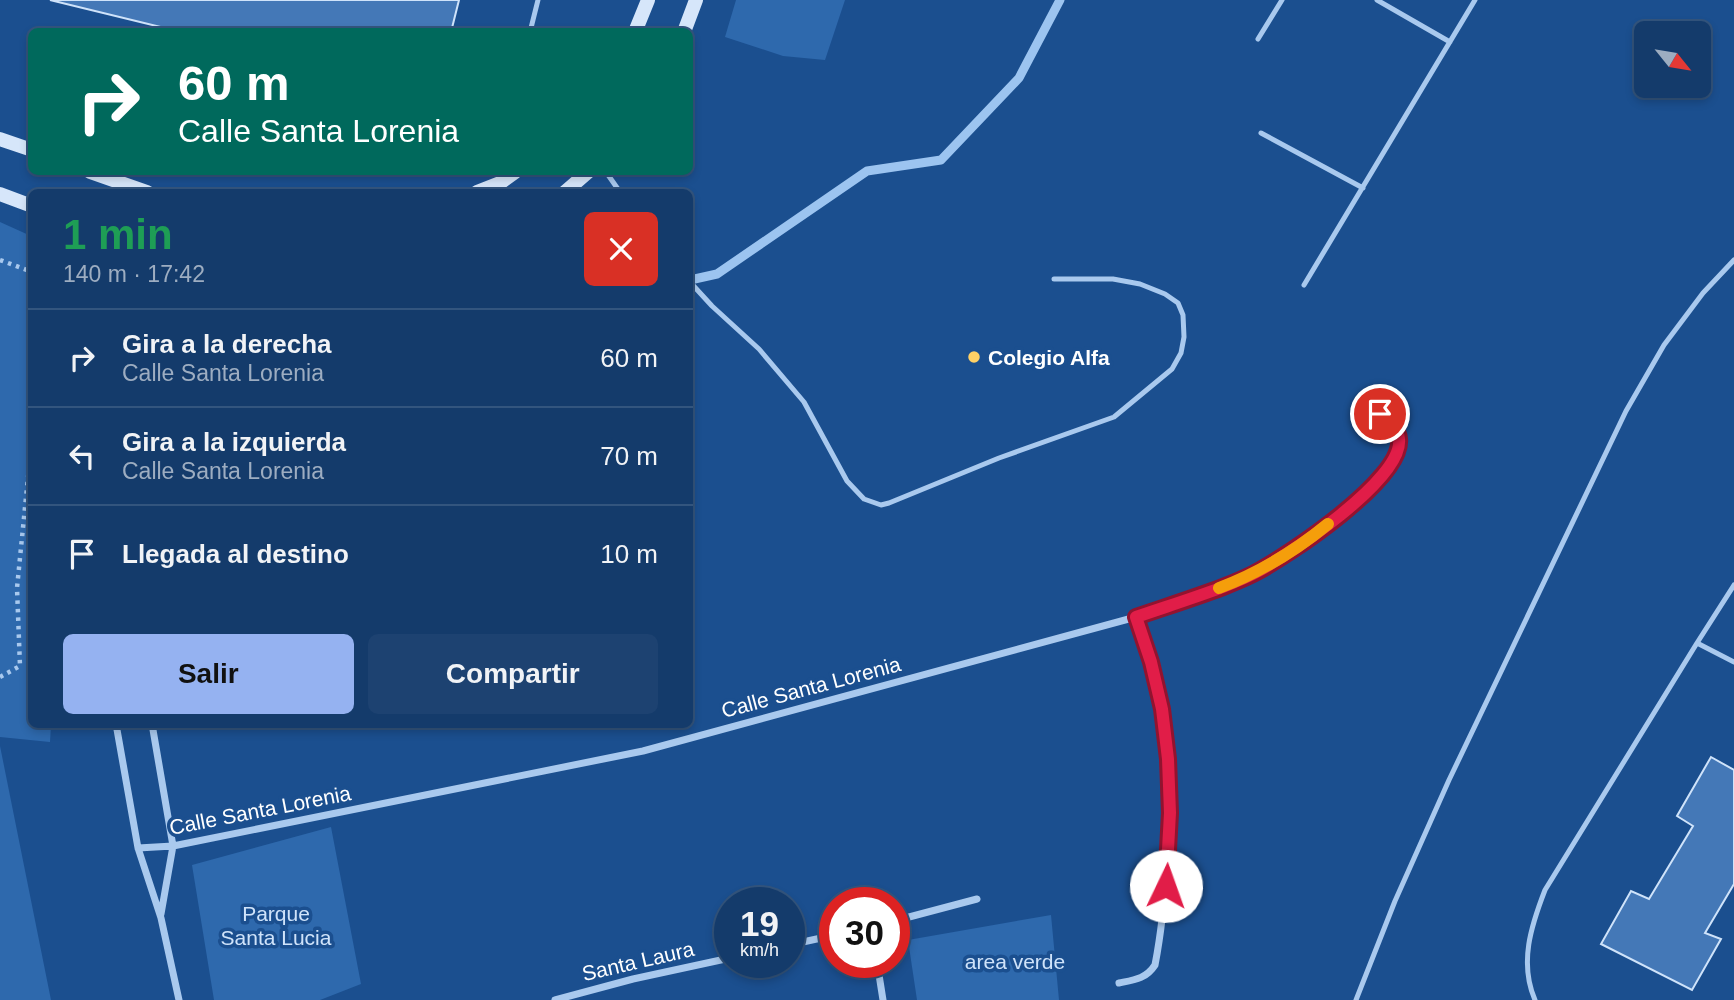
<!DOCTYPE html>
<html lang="es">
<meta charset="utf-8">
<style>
:root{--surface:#143b6b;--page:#1d4271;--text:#f1f3f6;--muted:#9dadc1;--line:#33557e;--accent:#95b2f1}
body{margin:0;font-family:Arial,sans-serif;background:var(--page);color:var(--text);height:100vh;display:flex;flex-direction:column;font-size:26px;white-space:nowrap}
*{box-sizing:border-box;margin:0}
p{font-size:23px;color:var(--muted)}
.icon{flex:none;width:38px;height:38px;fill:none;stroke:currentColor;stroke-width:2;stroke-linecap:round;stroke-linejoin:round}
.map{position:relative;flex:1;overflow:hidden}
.drawer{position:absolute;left:28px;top:189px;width:665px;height:539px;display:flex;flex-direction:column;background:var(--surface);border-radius:10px;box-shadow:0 4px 10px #0003,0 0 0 2px var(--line)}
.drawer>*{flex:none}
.guide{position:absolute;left:28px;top:28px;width:665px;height:147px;border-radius:10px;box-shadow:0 4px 10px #0003,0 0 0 2px var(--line);background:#00695c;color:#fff;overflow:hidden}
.needle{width:46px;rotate:120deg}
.tools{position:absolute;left:1634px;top:21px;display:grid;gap:14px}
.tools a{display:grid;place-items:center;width:77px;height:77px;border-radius:10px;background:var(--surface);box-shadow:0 4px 10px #0003,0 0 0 2px var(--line);font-size:35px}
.speed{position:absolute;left:714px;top:887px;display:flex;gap:14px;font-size:35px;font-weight:700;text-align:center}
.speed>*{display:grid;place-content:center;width:91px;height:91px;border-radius:50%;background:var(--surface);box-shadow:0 4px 10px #0003,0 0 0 2px var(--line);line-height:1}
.speed small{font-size:18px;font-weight:400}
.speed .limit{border:10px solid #d22;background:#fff;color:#111}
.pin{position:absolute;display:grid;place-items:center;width:60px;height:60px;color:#fff;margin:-30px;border:4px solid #fff;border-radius:50%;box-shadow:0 2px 7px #0007}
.me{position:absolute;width:77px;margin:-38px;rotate:3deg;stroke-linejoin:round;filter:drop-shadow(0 0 5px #0008)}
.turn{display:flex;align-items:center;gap:24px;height:147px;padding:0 35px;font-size:32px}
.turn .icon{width:91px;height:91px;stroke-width:2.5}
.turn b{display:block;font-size:49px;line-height:60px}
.round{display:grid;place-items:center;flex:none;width:74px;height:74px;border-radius:10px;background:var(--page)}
.headline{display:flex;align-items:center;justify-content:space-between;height:119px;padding:0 35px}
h1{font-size:42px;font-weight:800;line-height:52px;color:#1e9e55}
.cta{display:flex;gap:14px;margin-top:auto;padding:14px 35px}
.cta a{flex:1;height:80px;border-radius:10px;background:var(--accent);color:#111;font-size:28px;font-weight:800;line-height:80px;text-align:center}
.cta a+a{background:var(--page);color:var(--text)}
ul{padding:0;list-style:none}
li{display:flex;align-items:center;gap:21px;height:98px;padding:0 35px;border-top:2px solid var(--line)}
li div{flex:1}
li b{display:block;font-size:26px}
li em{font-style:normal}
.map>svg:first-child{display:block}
.green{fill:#2e69ad}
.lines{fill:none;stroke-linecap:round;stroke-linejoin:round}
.stream{stroke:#9cc4f0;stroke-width:9}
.building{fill:#4478b7;stroke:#cfe3fa;stroke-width:2}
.path{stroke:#a9c9ee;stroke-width:4.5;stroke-dasharray:3.5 5;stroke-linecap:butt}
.service{stroke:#a9c9ee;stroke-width:5}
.minor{stroke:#a9c9ee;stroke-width:7}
.secondary{stroke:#d6e6fa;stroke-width:14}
.route-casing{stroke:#92132f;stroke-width:18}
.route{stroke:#e11d48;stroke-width:12}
.slow{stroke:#f59e0b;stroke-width:12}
.poi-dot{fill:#ffd166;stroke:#1b4f8f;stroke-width:2.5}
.labels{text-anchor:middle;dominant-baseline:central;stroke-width:7;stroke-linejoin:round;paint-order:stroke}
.poi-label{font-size:21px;font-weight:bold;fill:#fff;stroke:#1b4f8f;text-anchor:start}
.street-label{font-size:21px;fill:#fff;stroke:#1b4f8f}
.park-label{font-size:21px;fill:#cfe3fa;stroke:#1b4f8f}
</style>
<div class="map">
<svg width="1734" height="1000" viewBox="0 0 1734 1000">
<rect width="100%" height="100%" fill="#1b4f8f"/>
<path class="green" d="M736 0H845L825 60 783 56 725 37Z
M0 222 31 236 32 724 51 725 50 742 0 737Z
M0 746 51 1000H0Z
M331 827 361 984 320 1000H214L192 865Z
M1051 915 1059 1000H917L908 940Z"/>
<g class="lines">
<path class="stream" d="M690 280 717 274 867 171 941 160 1019 78 1060 0"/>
</g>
<path class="building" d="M50 0H459L451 32H181Z
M1711 757 1734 770V884L1705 933 1721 939 1692 990 1601 944 1631 891 1649 899 1693 826 1677 816Z"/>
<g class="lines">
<path class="path" d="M0 260 32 272
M0 677 20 666 17 588 32 437"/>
<path class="service" d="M1377 0 1450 42
M530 32 538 0
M1258 39 1282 0
M1261 133 1363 188
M606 172 620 192
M690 282 712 306 759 349 804 402 847 481 864 499 881 505 889 503 999 458 1114 417 1172 369 1181 353 1184 337 1183 315 1178 303 1165 294 1140 284 1113 279H1054
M1304 285 1475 0
M1697 643 1734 585
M1356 1000 1395 901 1449 780 1626 411 1664 345 1703 293 1734 260
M1535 1000C1519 963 1531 926 1545 890L1697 643 1734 662"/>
<path class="minor" d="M116 724 138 848 161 918 179 1000
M152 724 173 846 161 914
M138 848 173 846 643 751 1136 617C1165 607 1194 598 1223 587 1233 583 1244 580 1253 575 1286 557 1404 479 1399 439 1398 427 1388 421 1380 414
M894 921 977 899
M789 945 835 935
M877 962 883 1000
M1119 983C1134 980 1146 979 1155 965 1162 929 1165 896 1167 859 1170 809 1170 759 1162 709 1157 678 1146 647 1136 617
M555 1000 633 979 730 958"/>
<path class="secondary" d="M635 32 648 0
M684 32 696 0
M0 139 32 150
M90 172 147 192
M477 192 500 183 515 172
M565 192 588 172
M0 194 32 206"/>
</g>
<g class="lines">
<g class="route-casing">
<path id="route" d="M1166 886 1170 813 1168 759 1162 709 1151 662 1136 617C1165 607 1194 598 1223 587 1233 583 1243 579 1253 574 1286 557 1404 479 1399 439 1398 427 1388 421 1380 414"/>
</g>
<use href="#route" class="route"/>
<path class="slow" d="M1219 588C1259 573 1295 551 1328 524"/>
</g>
<circle class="poi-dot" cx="974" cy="357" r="7"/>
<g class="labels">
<g class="poi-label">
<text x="988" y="357">Colegio Alfa</text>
</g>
<g class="street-label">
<text transform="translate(811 687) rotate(-15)">Calle Santa Lorenia</text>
<text transform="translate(260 810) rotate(-11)">Calle Santa Lorenia</text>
<text transform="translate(638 961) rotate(-13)">Santa Laura</text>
</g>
<g class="park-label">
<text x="276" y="913">Parque<tspan x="276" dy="24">Santa Lucia</tspan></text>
<text x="1015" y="961">area verde</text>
</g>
</g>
</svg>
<div class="tools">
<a><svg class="needle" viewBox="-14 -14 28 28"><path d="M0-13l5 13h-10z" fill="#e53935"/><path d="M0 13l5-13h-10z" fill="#9dadc1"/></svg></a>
</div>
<div class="speed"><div>19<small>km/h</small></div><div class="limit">30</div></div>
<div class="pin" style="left:1380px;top:414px;background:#d93025"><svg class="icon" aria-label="arrive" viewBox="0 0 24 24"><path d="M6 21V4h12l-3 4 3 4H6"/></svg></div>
<svg class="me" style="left:1166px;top:886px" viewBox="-20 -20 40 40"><circle r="19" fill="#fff"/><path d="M0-13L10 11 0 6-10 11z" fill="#e11d48"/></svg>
<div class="guide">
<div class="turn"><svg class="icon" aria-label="right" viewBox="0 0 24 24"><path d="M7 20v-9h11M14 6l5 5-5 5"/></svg><div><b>60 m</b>Calle Santa Lorenia</div></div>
</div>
<section class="drawer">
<div class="headline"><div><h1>1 min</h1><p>140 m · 17:42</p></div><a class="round" style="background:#d93025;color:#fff"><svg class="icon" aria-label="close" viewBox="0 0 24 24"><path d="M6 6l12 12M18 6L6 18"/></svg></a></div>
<ul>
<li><svg class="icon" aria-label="right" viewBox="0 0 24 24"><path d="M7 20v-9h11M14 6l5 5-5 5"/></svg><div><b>Gira a la derecha</b><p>Calle Santa Lorenia</p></div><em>60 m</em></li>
<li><svg class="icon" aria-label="left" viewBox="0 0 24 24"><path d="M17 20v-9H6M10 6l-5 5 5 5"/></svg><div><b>Gira a la izquierda</b><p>Calle Santa Lorenia</p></div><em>70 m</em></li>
<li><svg class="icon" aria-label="arrive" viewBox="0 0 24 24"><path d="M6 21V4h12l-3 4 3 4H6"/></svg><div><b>Llegada al destino</b></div><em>10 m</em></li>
</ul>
<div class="cta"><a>Salir</a><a>Compartir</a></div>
</section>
</div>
